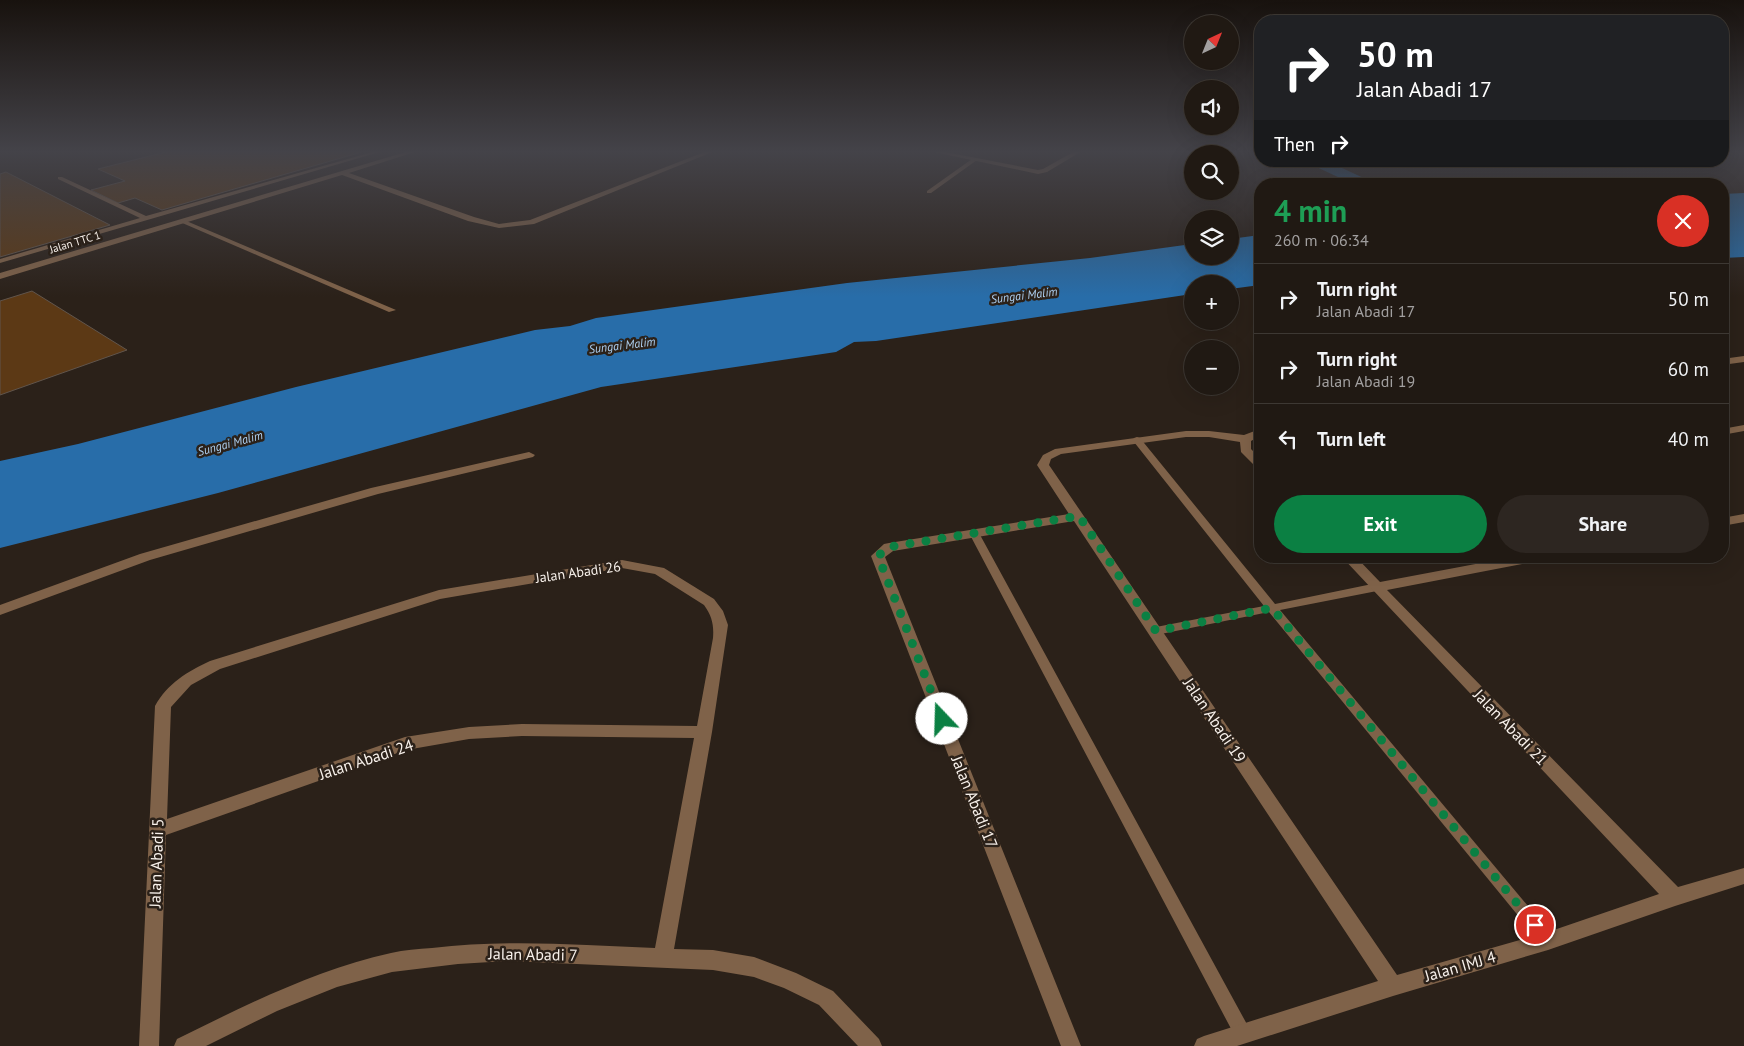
<!DOCTYPE html>
<meta charset="utf-8">
<style>
:root{--surface:#201913;--page:#2d2621;--text:#f1f3f6;--muted:#a2a0a0;--line:#3d3833;--accent:#0b8043}
body{margin:0;font-family:"PT Sans",sans-serif;background:var(--page);color:var(--text);height:100vh;display:flex;flex-direction:column;font-size:19px;white-space:nowrap}
*{box-sizing:border-box;margin:0}
p{font-size:16px;color:var(--muted)}
.icon{flex:none;width:28px;height:28px;fill:none;stroke:currentColor;stroke-width:2;stroke-linecap:round;stroke-linejoin:round}
.map{position:relative;flex:1;overflow:hidden}
.sheet{position:absolute;left:1254px;top:178px;width:475px;height:385px;display:flex;flex-direction:column;background:var(--surface);border-radius:20px;box-shadow:0 5px 20px #0002,0 0 0 1px var(--line)}
.sheet>*{flex:none}
.top-card{position:absolute;left:1254px;top:15px;width:475px;height:152px;border-radius:20px;box-shadow:0 5px 20px #0002,0 0 0 1px var(--line);background:#202124;color:#fff;overflow:hidden}
.needle{width:32px;rotate:43deg}
.fabs{position:absolute;left:1184px;top:15px;display:grid;gap:10px}
.fabs a{display:grid;place-items:center;width:55px;height:55px;border-radius:50%;background:var(--surface);box-shadow:0 5px 20px #0002,0 0 0 1px var(--line);font-size:25px}
.pin{position:absolute;display:grid;place-items:center;width:42px;height:42px;color:#fff;margin:-21px;border:2px solid #fff;border-radius:50%;box-shadow:0 1px 5px #0007}
.me{position:absolute;width:55px;margin:-28px;rotate:339deg;stroke-linejoin:round;filter:drop-shadow(0 0 4px #0008)}
.turn{display:flex;align-items:center;gap:18px;height:105px;padding:0 20px;font-size:22px}
.turn .icon{width:65px;height:65px;stroke-width:2.5}
.turn b{display:block;font-size:35px;line-height:42px}
.then{display:flex;align-items:center;height:48px;padding:0 20px;background:#0003;gap:10px;font-size:19px}
.round{display:grid;place-items:center;flex:none;width:52px;height:52px;border-radius:26px;background:var(--page)}
.headline{display:flex;align-items:center;justify-content:space-between;height:85px;padding:0 20px}
h1{font-size:30px;font-weight:600;line-height:38px;color:#1e9e55}
.cta{display:flex;gap:10px;margin-top:auto;padding:10px 20px}
.cta a{flex:1;height:58px;border-radius:30px;background:var(--accent);color:#fff;font-size:20px;font-weight:600;line-height:58px;text-align:center}
.cta a+a{background:var(--page);color:var(--text)}
ul{padding:0;list-style:none}
li{display:flex;align-items:center;gap:15px;height:70px;padding:0 20px;border-top:1px solid var(--line)}
li div{flex:1}
li b{display:block;font-size:19px}
li em{font-style:normal}
.map>svg:first-child{display:block}
.water{fill:#286da9}
.lines{fill:none;stroke-linecap:round;stroke-linejoin:round}
.canal{fill:#286da9;fill-rule:evenodd}
.building{fill:#5c3915;stroke:#61554c}
.lane{fill:#7f6249;fill-rule:evenodd}
.street{fill:#7f6249;fill-rule:evenodd}
.route{stroke:#0b8043;stroke-width:9;stroke-dasharray:0 16.2}
.labels{text-anchor:middle;dominant-baseline:central;stroke-width:5;stroke-linejoin:round;paint-order:stroke}
.far-street-label{font-size:11px;fill:#f8f1eb;stroke:#2b2119}
.far-water-label{font-size:12px;font-style:italic;fill:#afd1f2;stroke:#2b2119}
.street-label{font-size:14px;fill:#f8f1eb;stroke:#2b2119}
.near-street-label{font-size:16px;fill:#f8f1eb;stroke:#2b2119}
</style>
<div class="map">
<svg width="1744" height="1046" viewBox="0 0 1744 1046">
<rect width="100%" height="100%" fill="#2b2119"/>
<path class="water" d="M1744 193V257L1723 258V194Z
M1260 235V285L1230 289V284H1192V294L876 341 854 342 836 352 601 387 218 493 0 548V461L78 444 296 387 535 330 570 326 596 318 847 283 1090 258 1192 244V256H1230V239Z"/>
<g class="lines">
<path class="canal" d="M1308 161H1327L1370 181 1372 184H1353L1310 164Z"/>
</g>
<path class="building" d="M170 151H365L162 210 135 198 118 203 91 190 125 181 98 169Z
M6 172 110 225 0 257V174Z
M32 291 127 350 0 395V301Z"/>
<g class="lines">
<path class="lane" d="M376 151H383L0 263V259L140 218 58 179V177H62L146 216Z
M972 159 977 160 931 193H927V191Z
M180 220H184L396 310 389 312 180 222Z
M1744 425V431L1722 435V429Z
M1137 437 1140 438 1275 604 1377 583 1381 584 1382 587 1381 590 1377 591 1280 610 1553 936 1556 941 1553 946 1548 948 1543 946 1269 612 1156 635 1152 634 1150 631 1152 628 1156 627 1264 606 1134 442 1133 440 1134 438Z
M974 530 979 533 1249 1028 1251 1034 1249 1040 1243 1042 1237 1040 969 533Z"/>
<path class="street" d="M409 151H418L349 173 474 217 499 224 530 220 707 151H715L534 224 499 228 468 221 342 175 0 279V273Z
M929 151H940L1038 170 1043 169 1075 151H1082L1047 172 1038 174Z
M1744 356V362L1722 365V359Z
M1260 429V436L1251 441V449L1260 458V468L1256 467 1241 452 1240 442 1209 437H1186L1061 454 1051 459 1049 465 1397 975 1548 932 1659 894 1341 556H1355L1380 582 1518 556H1549L1543 560 1387 590 1678 887 1744 868V884L1675 906 1548 950 1393 996 1237 1046H1194L1197 1039 1204 1036 1378 981 1074 521 893 551 885 557 1081 1046H1061L871 556 884 544 889 543 1069 514 1037 465 1043 455 1055 449 1186 431H1209L1244 435Z
M529 452 535 455 533 457 378 494 150 560 0 615V605L140 554 371 488Z
M1744 514V522L1722 526V518Z
M622 560 664 568 714 599 723 611 728 625 712 732 674 949 713 950 754 957 796 973 833 991 879 1039 882 1046H858L819 1005 784 988 754 977 713 970 507 961 458 964 392 972 337 987 277 1011 206 1046H174L177 1039C246 1005 315 970 391 953 404 950 418 949 432 948 506 939 580 945 655 948L694 738 522 736 469 739 406 750 166 835 159 1046H139L155 706C167 684 188 671 210 661L439 590ZM622 568 655 574 704 605C712 616 714 625 713 638L697 726 522 724 469 727 405 737 167 819 171 707 191 685 220 669 440 599Z"/>
</g>
<linearGradient id="sky" x2="0" y2="1"><stop stop-color="#18120e"/><stop offset="0.51" stop-color="#444349"/><stop offset="1" stop-color="#444349" stop-opacity="0"/></linearGradient>
<rect width="1744" height="297" fill="url(#sky)"/>
<g class="lines">
<path class="route" d="M942 719 878 556 889 547 1079 516 1156 631 1272 608 1535 925"/>
</g>
<g class="labels">
<g class="far-street-label">
<text transform="translate(75 242) rotate(-17)">Jalan TTC 1</text>
</g>
<g class="far-water-label">
<text transform="translate(1024 295) rotate(-7)">Sungai Malim</text>
<text transform="translate(622 345) rotate(-7)">Sungai Malim</text>
<text transform="translate(230 443) rotate(-15)">Sungai Malim</text>
</g>
<g class="street-label">
<text transform="translate(578 572) rotate(-8)">Jalan Abadi 26</text>
</g>
<g class="near-street-label">
<text transform="translate(1215 720) rotate(56)">Jalan Abadi 19</text>
<text transform="translate(1511 727) rotate(46)">Jalan Abadi 21</text>
<text transform="translate(366 759) rotate(-18)">Jalan Abadi 24</text>
<text transform="translate(975 802) rotate(68)">Jalan Abadi 17</text>
<text transform="translate(156 863) rotate(-88)">Jalan Abadi 5</text>
<text transform="translate(533 954) rotate(1)">Jalan Abadi 7</text>
<text transform="translate(1460 966) rotate(-16)">Jalan IMJ 4</text>
</g>
</g>
</svg>
<div class="fabs">
<a><svg class="needle" viewBox="-14 -14 28 28"><path d="M0-13l5 13h-10z" fill="#e53935"/><path d="M0 13l5-13h-10z" fill="#a2a0a0"/></svg></a>
<a><svg class="icon" aria-label="sound" viewBox="0 0 24 24"><path d="M4 9h4l5-4v14l-5-4H4zM17 9q2 3 0 6"/></svg></a>
<a><svg class="icon" aria-label="search" viewBox="0 0 24 24"><circle cx="10" cy="10" r="6"/><path d="M15 15l6 6"/></svg></a>
<a><svg class="icon" aria-label="layers" viewBox="0 0 24 24"><path d="M12 4l9 5-9 5-9-5zM3 14l9 5 9-5"/></svg></a>
<a>+</a>
<a>−</a>
</div>
<div class="pin" style="left:1535px;top:925px;background:#d93025"><svg class="icon" aria-label="arrive" viewBox="0 0 24 24"><path d="M6 21V4h12l-3 4 3 4H6"/></svg></div>
<svg class="me" style="left:942px;top:719px" viewBox="-20 -20 40 40"><circle r="19" fill="#fff"/><path d="M0-13L10 11 0 6-10 11z" fill="#0b8043"/></svg>
<div class="top-card">
<div class="turn"><svg class="icon" aria-label="right" viewBox="0 0 24 24"><path d="M7 20v-9h11M14 6l5 5-5 5"/></svg><div><b>50 m</b>Jalan Abadi 17</div></div>
<div class="then">Then<svg class="icon" aria-label="right" viewBox="0 0 24 24"><path d="M7 20v-9h11M14 6l5 5-5 5"/></svg></div>
</div>
<section class="sheet">
<div class="headline"><div><h1>4 min</h1><p>260 m · 06:34</p></div><a class="round" style="background:#d93025;color:#fff"><svg class="icon" aria-label="close" viewBox="0 0 24 24"><path d="M6 6l12 12M18 6L6 18"/></svg></a></div>
<ul>
<li><svg class="icon" aria-label="right" viewBox="0 0 24 24"><path d="M7 20v-9h11M14 6l5 5-5 5"/></svg><div><b>Turn right</b><p>Jalan Abadi 17</p></div><em>50 m</em></li>
<li><svg class="icon" aria-label="right" viewBox="0 0 24 24"><path d="M7 20v-9h11M14 6l5 5-5 5"/></svg><div><b>Turn right</b><p>Jalan Abadi 19</p></div><em>60 m</em></li>
<li><svg class="icon" aria-label="left" viewBox="0 0 24 24"><path d="M17 20v-9H6M10 6l-5 5 5 5"/></svg><div><b>Turn left</b></div><em>40 m</em></li>
</ul>
<div class="cta"><a>Exit</a><a>Share</a></div>
</section>
</div>
